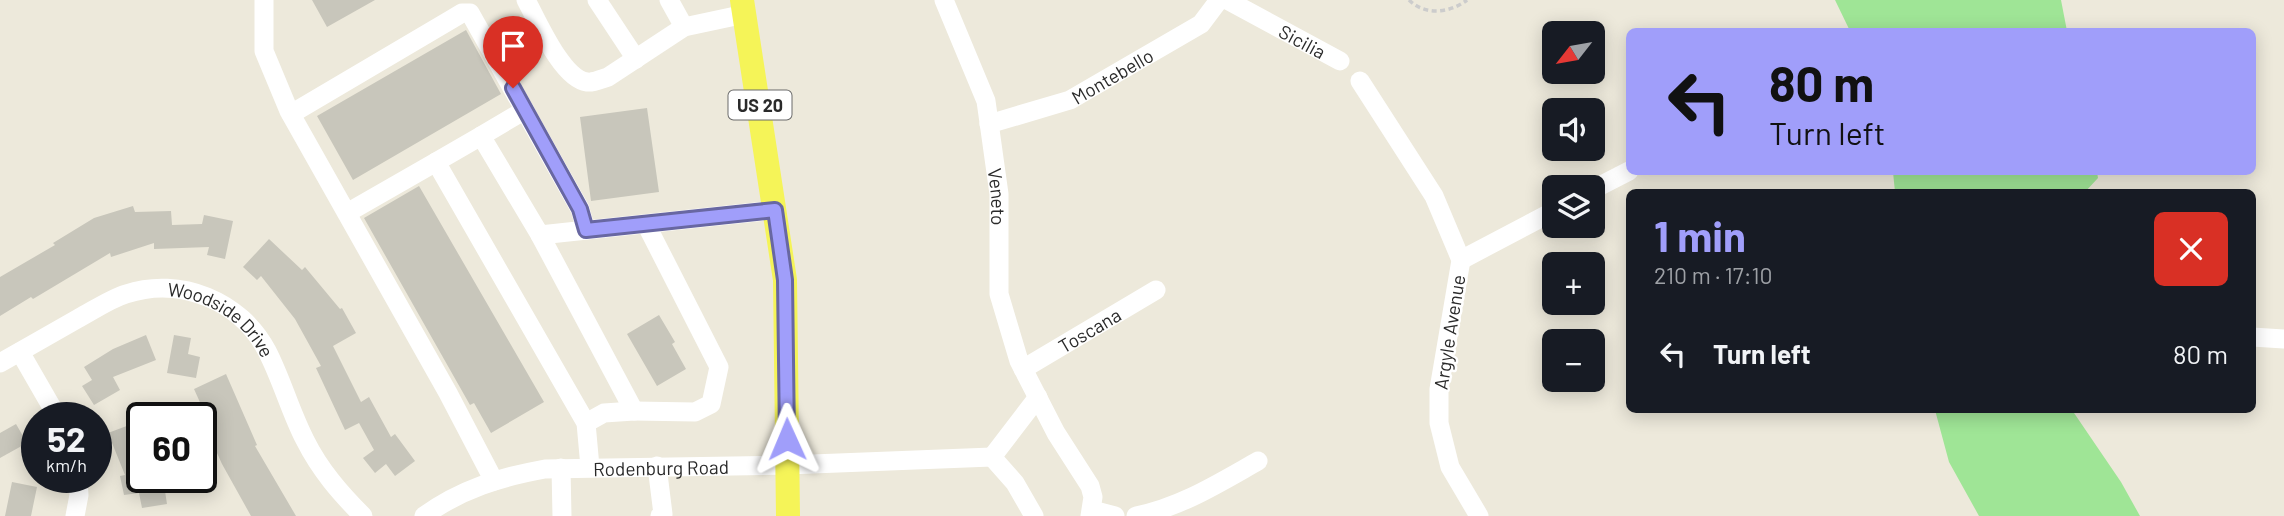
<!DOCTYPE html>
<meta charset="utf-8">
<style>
:root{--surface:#171b24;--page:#20242c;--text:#f1f3f6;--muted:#9ea1a6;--accent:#a09efa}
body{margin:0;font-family:Barlow,sans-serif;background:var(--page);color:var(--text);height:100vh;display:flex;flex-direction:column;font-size:26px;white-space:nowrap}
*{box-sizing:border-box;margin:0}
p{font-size:23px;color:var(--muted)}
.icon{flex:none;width:38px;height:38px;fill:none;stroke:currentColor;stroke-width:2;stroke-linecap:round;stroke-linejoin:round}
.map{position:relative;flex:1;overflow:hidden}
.side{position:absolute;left:1626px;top:189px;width:630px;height:224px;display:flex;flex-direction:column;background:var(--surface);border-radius:10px;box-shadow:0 4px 18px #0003}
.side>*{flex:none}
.banner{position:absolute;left:1626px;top:28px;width:630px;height:147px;border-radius:10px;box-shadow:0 4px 18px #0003;background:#a09efa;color:#111;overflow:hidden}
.needle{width:46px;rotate:239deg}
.fabs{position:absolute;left:1542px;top:21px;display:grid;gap:14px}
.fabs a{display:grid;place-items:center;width:63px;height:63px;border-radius:10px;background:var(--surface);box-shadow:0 4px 18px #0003;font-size:35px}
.speed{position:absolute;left:21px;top:402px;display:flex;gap:14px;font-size:35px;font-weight:700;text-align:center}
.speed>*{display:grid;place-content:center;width:91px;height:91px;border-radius:50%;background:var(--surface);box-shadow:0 4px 18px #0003;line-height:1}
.speed small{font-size:18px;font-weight:400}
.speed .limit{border:4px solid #111;border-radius:10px;background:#fff;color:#111}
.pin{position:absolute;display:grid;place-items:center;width:60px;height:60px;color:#fff;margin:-72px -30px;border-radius:50% 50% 50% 0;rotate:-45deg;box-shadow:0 0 7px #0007}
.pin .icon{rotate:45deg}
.me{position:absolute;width:77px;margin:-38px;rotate:359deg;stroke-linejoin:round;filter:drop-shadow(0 0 5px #0008)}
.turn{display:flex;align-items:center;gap:24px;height:147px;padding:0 28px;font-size:32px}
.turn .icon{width:91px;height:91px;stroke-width:2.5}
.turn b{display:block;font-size:49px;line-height:60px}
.round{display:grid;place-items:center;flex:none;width:74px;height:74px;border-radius:10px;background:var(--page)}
.summary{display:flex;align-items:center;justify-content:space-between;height:119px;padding:0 28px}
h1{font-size:42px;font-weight:700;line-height:52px;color:var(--accent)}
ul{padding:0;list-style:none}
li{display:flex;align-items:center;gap:21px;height:91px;padding:0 28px}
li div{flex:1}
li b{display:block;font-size:26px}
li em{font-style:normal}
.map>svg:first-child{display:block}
.green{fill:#9fe596}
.building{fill:#c8c6bb}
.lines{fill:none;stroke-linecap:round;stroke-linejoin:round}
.path{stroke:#ccc;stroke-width:3.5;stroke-dasharray:5 3.5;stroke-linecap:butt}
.minor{stroke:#fff;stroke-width:19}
.major{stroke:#f5f458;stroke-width:24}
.route-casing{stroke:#6867a2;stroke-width:18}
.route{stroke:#a09efa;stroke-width:12}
.labels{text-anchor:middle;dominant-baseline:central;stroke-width:5;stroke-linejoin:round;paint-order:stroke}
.shield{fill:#fff;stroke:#6a6a6a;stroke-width:2}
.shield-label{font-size:18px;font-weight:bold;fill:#2a2a2a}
.street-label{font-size:19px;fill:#2a2a2a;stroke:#fff}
</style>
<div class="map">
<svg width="2284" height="516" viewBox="0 0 2284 516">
<rect width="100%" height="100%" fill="#ede9db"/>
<path class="green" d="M1835 0H2061L2067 31H1850Z
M1893 172H2097L2098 178 2085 192H1895Z
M1935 410H2072L2121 482 2140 516H1979L1949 462Z"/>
<path class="building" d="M312 0H375L327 27Z
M466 30 501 94 353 180 317 116Z
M647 108 659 192 591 201 580 117Z
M419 186 544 402 491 433 474 403 470 405 364 218Z
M133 206 135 212 171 211 172 225 202 224 204 215 233 221 225 259 207 255 209 247 154 249V243L111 257 110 253 33 299 31 297 0 316V277L55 245 53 243 94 218Z
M269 239 302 270 305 267 340 309 342 308 356 333 333 346 361 402 369 397 391 437 395 434 415 461 395 476 386 464 375 473 363 458 374 450 359 423 345 430 316 368 321 366 295 319 261 276 257 280 243 267Z
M659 315 675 342 672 344 686 369 657 386 627 334Z
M146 335 156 360 113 377 120 390 94 405 82 386 92 380 84 367 113 349Z
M174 335 191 338 188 354 200 357 196 378 167 373Z
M226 374 257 445 255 446 296 516H251L222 464 207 431 212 429 194 389Z
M16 424 27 443 0 458V433Z
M132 424 142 449V478H163L167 504 142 508 139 493 124 495 120 476 125 475 108 433Z
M12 482 37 487 31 516H5Z"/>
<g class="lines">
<path class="path" d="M1409 0C1425 16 1450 13 1467 0"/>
<g class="minor">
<path d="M264 0V51L289 111 448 393 494 481"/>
<path d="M526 0C537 20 562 79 587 82 594 83 601 79 608 77L684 27 745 14"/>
<path d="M597 0 636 59"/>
<path d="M669 0 684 27"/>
<path id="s1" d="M944 0 986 101 999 194V294L1019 361 1056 433 1090 486 1093 497 1090 516"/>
<path id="s2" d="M1227 0 1340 61"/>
<path d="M1360 81 1434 196 1461 260 1439 389V423L1450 467 1479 516"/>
<path d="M291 114 452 19 462 13H470L580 209 586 230"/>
<path id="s3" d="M989 124 1070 100 1201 24 1219 0"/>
<path d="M481 136 525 110"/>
<path d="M436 162 481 136 540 235 775 210"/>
<path d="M1592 190 1629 171"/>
<path d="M347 213 436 162 586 423 590 467"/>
<path d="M540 235 634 411 604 413 586 423"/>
<path d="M1461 260 1554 211"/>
<path d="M2252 337 2284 339"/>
<path d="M20 352 58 418"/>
<path id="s4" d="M0 363C26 348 53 333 79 318 94 310 110 299 126 294 180 276 241 301 267 351 282 380 290 411 305 440 320 470 340 493 363 516"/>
<path id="s5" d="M1023 369 1156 290"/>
<path d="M634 411 695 412 711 404 719 367 646 224"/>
<path d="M992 457 1038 397"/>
<path d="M992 457 1015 483 1034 516"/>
<path d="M657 466 663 514 660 516"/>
<path d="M561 468 562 516"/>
<path d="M1092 510 1115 516"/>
<path d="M75 516 79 495 78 478"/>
<path id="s6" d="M424 516C461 489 501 477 545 469L787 465 992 457"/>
<path d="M1136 516C1181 507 1219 483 1258 461"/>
</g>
<path class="major" d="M742 0 785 280 788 516"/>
</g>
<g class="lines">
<g class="route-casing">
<path id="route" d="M513 88 580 209 586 230 775 210 785 280 787 439"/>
</g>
<use href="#route" class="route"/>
</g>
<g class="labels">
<rect class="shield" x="728.5" y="90.5" width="63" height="29" rx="5"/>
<g class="shield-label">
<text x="760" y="105">US 20</text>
</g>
<g class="street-label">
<text stroke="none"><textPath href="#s2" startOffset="86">Sicilia</textPath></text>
<text stroke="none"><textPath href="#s3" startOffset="133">Montebello</textPath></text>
<text stroke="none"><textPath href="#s1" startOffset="206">Veneto</textPath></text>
<text stroke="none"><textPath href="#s4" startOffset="250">Woodside Drive</textPath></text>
<text stroke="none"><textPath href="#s5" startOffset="77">Toscana</textPath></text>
<text transform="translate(1449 332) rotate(-81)">Argyle Avenue</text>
<text stroke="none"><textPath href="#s6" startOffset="247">Rodenburg Road</textPath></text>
</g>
</g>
</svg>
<div class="fabs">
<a><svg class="needle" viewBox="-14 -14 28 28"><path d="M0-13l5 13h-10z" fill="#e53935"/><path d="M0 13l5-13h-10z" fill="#9ea1a6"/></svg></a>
<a><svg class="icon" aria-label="sound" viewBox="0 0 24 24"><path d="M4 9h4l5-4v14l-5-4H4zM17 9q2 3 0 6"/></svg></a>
<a><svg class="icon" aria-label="layers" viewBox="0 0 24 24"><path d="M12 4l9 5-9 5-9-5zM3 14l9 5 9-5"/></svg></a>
<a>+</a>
<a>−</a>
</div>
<div class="speed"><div>52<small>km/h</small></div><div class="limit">60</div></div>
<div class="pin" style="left:513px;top:88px;background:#d93025"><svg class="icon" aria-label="arrive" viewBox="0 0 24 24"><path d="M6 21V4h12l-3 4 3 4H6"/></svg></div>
<svg class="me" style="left:787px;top:439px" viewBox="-20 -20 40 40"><path d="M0-17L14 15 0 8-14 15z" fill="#a09efa" stroke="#fff" stroke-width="4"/></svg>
<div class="banner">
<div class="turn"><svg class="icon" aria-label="left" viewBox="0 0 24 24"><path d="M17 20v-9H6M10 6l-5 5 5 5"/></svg><div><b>80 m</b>Turn left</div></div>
</div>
<section class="side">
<div class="summary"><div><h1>1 min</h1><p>210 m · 17:10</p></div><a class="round" style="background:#d93025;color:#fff"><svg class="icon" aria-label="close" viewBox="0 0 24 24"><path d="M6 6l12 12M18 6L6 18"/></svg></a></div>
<ul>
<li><svg class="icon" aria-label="left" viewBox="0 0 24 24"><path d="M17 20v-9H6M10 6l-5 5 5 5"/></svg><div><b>Turn left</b></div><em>80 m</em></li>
</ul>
</section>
</div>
